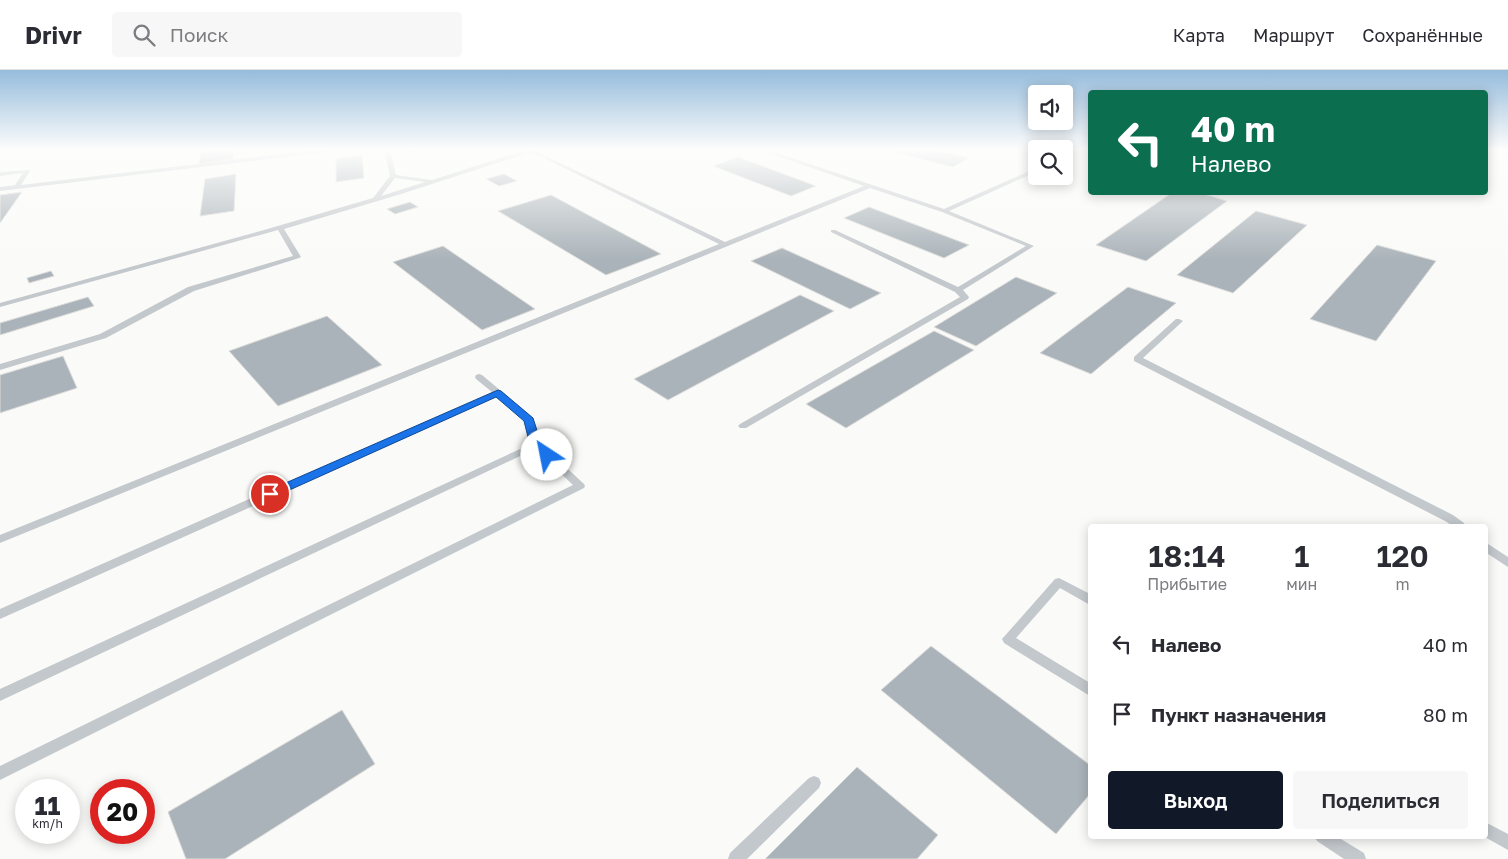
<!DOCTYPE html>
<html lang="ru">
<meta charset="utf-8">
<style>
:root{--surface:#fff;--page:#f7f7f7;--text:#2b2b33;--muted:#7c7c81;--line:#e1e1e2;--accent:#111827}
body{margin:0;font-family:"Golos Text",sans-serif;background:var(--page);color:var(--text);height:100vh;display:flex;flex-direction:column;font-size:19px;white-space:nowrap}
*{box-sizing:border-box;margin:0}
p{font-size:16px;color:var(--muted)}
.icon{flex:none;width:28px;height:28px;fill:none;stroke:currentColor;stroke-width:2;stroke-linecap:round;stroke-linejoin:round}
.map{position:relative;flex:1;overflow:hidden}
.sheet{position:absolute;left:1088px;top:454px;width:400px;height:315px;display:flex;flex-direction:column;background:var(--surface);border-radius:5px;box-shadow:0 2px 12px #0003}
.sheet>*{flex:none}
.banner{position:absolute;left:1088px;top:20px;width:400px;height:105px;border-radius:5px;box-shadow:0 2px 12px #0003;background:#0b6e4f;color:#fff;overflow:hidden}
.controls{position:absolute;left:1028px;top:15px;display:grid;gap:10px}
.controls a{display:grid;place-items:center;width:45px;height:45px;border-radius:5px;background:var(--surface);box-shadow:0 2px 12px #0003;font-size:25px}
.speed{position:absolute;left:15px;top:709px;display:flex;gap:10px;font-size:25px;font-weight:700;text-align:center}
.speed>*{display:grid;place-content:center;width:65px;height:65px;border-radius:50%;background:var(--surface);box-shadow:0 2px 12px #0003;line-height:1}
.speed small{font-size:12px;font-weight:400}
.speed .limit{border:8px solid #d22;background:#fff;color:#111}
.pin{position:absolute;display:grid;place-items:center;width:42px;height:42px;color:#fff;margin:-21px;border:2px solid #fff;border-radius:50%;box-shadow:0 1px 5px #0007}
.me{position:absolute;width:55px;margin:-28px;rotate:326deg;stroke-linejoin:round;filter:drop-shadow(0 0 4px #0008)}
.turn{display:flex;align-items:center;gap:18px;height:105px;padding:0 20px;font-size:22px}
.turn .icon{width:65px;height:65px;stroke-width:2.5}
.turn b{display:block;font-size:35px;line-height:42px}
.eta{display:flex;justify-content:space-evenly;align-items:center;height:85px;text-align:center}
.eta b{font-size:30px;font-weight:600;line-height:35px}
.primary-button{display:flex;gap:10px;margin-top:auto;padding:10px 20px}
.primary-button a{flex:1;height:58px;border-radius:5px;background:var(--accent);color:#fff;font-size:20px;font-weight:600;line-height:58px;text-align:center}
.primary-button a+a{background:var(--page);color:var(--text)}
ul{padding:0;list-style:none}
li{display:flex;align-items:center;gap:15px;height:70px;padding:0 20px}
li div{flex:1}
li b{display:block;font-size:19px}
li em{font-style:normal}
header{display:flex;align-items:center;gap:30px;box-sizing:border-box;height:70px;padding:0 25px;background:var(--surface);border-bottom:1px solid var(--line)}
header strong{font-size:24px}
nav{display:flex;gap:28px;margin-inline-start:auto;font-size:18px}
.search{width:350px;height:45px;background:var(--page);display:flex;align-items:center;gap:12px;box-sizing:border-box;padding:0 18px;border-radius:5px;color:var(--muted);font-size:19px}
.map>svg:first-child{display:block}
.building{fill:#aab3b9;stroke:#dcdcda}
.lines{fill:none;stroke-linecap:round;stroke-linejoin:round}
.lane{fill:#c3c8cc;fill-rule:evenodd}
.route{fill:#1a73e8;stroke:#114b97}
</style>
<header>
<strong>Drivr</strong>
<div class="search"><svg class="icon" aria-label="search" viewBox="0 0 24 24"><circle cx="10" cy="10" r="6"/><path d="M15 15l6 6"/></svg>Поиск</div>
<nav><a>Карта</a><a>Маршрут</a><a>Сохранённые</a></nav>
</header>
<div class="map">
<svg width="1508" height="789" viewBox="0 0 1508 789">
<rect width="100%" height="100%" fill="#fafaf8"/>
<path class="building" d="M201 80H234L233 89 199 94Z
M886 80H937L969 88 953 97Z
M362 85 364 108 336 112V89Z
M738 87 816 116 791 126 713 96Z
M236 104 234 141 200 146 205 109Z
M504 104 517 111 499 116 486 109Z
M22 122 0 153V125Z
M1173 122H1197L1227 131 1146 191 1096 175Z
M551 125 661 184 606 205 498 141Z
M410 132 418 137 395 144 387 139Z
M869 137 969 175 944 188 844 148Z
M1256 141 1307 155 1233 223 1177 205Z
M1377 175 1436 191 1376 271 1310 249Z
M443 176 535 239 482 260 393 192Z
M782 178 881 223 850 239 751 191Z
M51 201 54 206 29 213 27 208Z
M1016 207 1057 223 976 276 934 257Z
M1128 217 1176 233 1091 304 1040 283Z
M800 225 834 241 668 330 634 309Z
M88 227 94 236 0 265V253Z
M327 246 382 295 278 336 229 281Z
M934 261 974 280 846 358 806 334Z
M63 286 77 318 0 343V305Z
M931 576 1090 695V724L1056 764 881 620Z
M342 640 375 694 225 789H186L168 742Z
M857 697 938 765 917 789H765Z"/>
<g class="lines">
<path class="lane" d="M316 80H330L327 82 0 121V117L15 115 23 103 0 106V102L29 100 30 101 21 115Z
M384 80H390L396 105 432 110 525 80H533L725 172 864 116 760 80H768L944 139 1036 98V102L949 141 1034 176 963 220 969 227 968 229 746 358H740L738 356 740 354 960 227 955 222 831 162V160H835L958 217 1026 176 942 142 870 118 0 473V465L719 174 540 86 528 83 401 124 284 159 301 187 299 188 194 221 106 268 0 300V294L100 264 188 217 293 186 278 160 0 237V233L264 160 373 128 390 106ZM395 108 425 112 381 126Z
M406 80H425L410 83Z
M1078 80H1085L1064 90V86Z
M1501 80H1508V82Z
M1176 249H1179L1183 251 1143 288 1453 445 1464 453 1465 456H1453L1445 451 1134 291V287Z
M479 304 482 305 533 348 541 374 584 414 585 416 584 418 0 710V696L573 415 535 379 0 631V619L531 374 526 351 497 327 0 549V539L492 322 476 309 475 307 476 305Z
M1485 472 1508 487V497L1485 482Z
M1059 508 1090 524V535L1060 518 1016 568 1090 613V626L1004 573 1002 569 1055 509Z
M814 706 819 708 821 713 819 718 747 789H728L730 783 809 708Z
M1485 752 1508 764V780L1483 766H1485Z
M1314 766H1336L1364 783 1366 789H1344L1317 771Z"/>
</g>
<linearGradient id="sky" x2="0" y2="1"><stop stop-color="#96bcdc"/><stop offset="0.42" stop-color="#fdfdfc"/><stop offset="1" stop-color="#fdfdfc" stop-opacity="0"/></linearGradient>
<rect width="1508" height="190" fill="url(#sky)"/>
<path class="route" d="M498 320 501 321 533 348 541 373 553 385 551 388H543L530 375 524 351 496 327 274 427 270 428 264 424 265 422Z"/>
</svg>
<div class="controls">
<a><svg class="icon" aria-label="sound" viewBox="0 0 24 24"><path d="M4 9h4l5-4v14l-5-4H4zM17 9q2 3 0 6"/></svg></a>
<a><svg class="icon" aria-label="search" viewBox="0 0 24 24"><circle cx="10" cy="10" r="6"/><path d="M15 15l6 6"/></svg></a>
</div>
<div class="speed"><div>11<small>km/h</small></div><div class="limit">20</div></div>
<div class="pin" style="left:270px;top:424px;background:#d93025"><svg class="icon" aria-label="arrive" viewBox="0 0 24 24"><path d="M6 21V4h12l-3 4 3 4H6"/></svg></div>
<svg class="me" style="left:547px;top:385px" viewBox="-20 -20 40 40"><circle r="19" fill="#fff"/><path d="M0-13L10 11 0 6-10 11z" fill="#1a73e8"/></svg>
<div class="banner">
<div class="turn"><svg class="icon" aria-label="left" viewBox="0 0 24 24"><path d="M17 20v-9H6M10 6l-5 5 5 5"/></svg><div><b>40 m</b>Налево</div></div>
</div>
<section class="sheet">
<div class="eta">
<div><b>18:14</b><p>Прибытие</p></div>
<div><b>1</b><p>мин</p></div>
<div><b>120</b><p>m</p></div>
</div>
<ul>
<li><svg class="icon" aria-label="left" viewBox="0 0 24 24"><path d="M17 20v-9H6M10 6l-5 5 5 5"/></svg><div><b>Налево</b></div><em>40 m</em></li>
<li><svg class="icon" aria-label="arrive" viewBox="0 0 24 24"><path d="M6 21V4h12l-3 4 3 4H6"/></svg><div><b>Пункт назначения</b></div><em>80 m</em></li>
</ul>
<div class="primary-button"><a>Выход</a><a>Поделиться</a></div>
</section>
</div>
